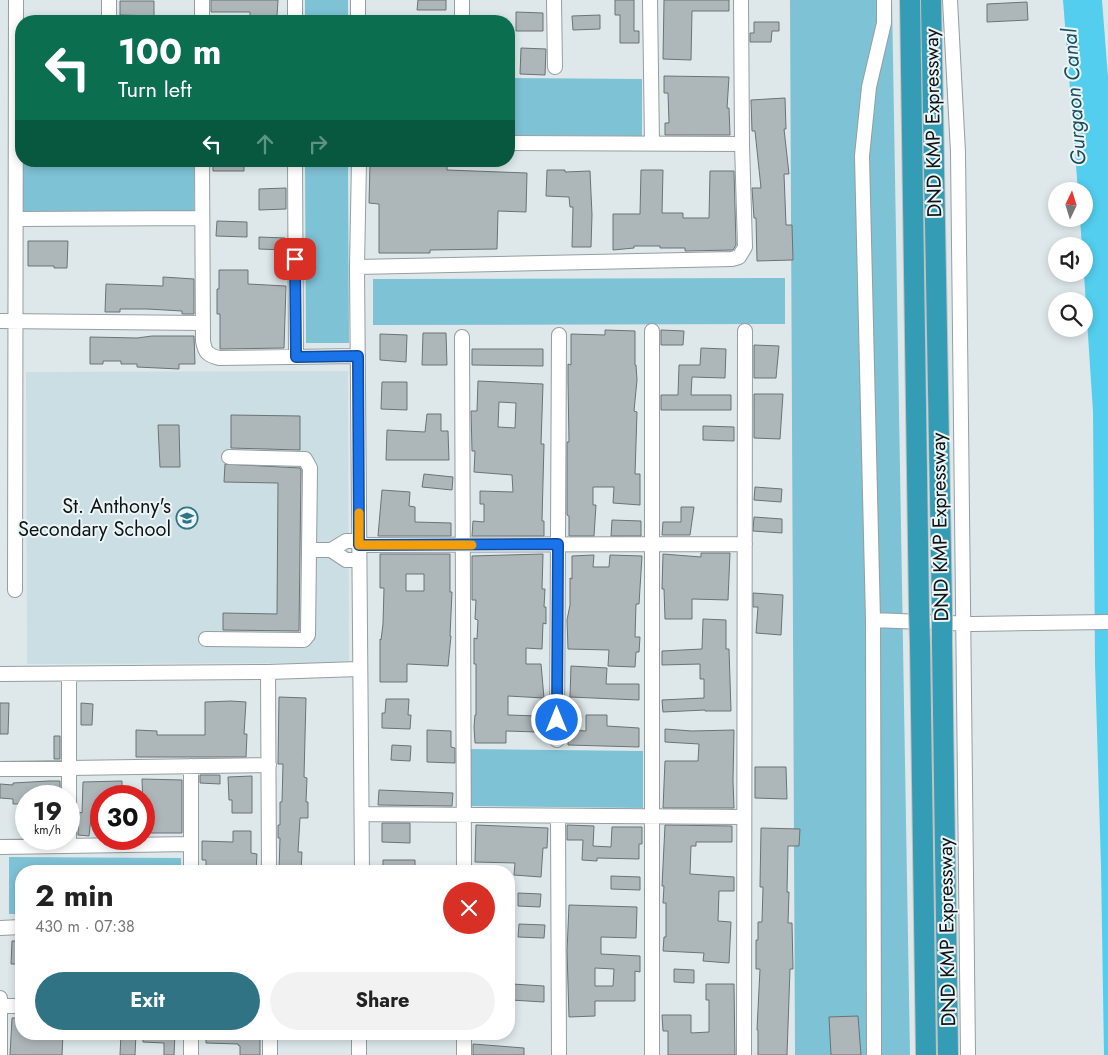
<!DOCTYPE html>
<meta charset="utf-8">
<style>
:root{--surface:#fff;--page:#f2f2f2;--text:#222;--muted:#767676;--accent:#307384}
body{margin:0;font-family:Jost,sans-serif;background:var(--page);color:var(--text);height:100vh;display:flex;flex-direction:column;font-size:19px;white-space:nowrap}
*{box-sizing:border-box;margin:0}
p{font-size:16px;color:var(--muted)}
.icon{flex:none;width:28px;height:28px;fill:none;stroke:currentColor;stroke-width:2;stroke-linecap:round;stroke-linejoin:round}
.map{position:relative;flex:1;overflow:hidden}
.details{position:absolute;left:15px;top:865px;width:500px;height:175px;display:flex;flex-direction:column;background:var(--surface);border-radius:20px;box-shadow:0 2px 8px #0003}
.details>*{flex:none}
.top-card{position:absolute;left:15px;top:15px;width:500px;height:152px;border-radius:20px;box-shadow:0 2px 8px #0003;background:#0b6e4f;color:#fff;overflow:hidden}
.needle{width:32px;rotate:4deg}
.controls{position:absolute;left:1048px;top:182px;display:grid;gap:10px}
.controls a{display:grid;place-items:center;width:45px;height:45px;border-radius:50%;background:var(--surface);box-shadow:0 2px 8px #0003;font-size:25px}
.speed{position:absolute;left:15px;top:785px;display:flex;gap:10px;font-size:25px;font-weight:700;text-align:center}
.speed>*{display:grid;place-content:center;width:65px;height:65px;border-radius:50%;background:var(--surface);box-shadow:0 2px 8px #0003;line-height:1}
.speed small{font-size:12px;font-weight:400}
.speed .limit{border:8px solid #d22;background:#fff;color:#111}
.pin{position:absolute;display:grid;place-items:center;width:42px;height:42px;color:#fff;margin:-21px;border-radius:10px;box-shadow:0 2px 8px #0006}
.me{position:absolute;width:55px;margin:-28px;rotate:0deg;stroke-linejoin:round;filter:drop-shadow(0 0 4px #0008)}
.turn{display:flex;align-items:center;gap:18px;height:105px;padding:0 20px;font-size:22px}
.turn .icon{width:65px;height:65px;stroke-width:2.5}
.turn b{display:block;font-size:35px;line-height:42px}
.lanes{display:flex;align-items:center;height:48px;padding:0 20px;background:#0003;justify-content:center;gap:25px;direction:ltr}
.lanes .off{opacity:.35}
.round{display:grid;place-items:center;flex:none;width:52px;height:52px;border-radius:26px;background:var(--page)}
.headline{display:flex;align-items:center;justify-content:space-between;height:85px;padding:0 20px}
h1{font-size:30px;font-weight:700;line-height:38px}
.action{display:flex;gap:10px;margin-top:auto;padding:10px 20px}
.action a{flex:1;height:58px;border-radius:30px;background:var(--accent);color:#fff;font-size:20px;font-weight:700;line-height:58px;text-align:center}
.action a+a{background:var(--page);color:var(--text)}
.map>svg:first-child{display:block}
.built{fill:#cbdee3}
.green{fill:#7ec2d5}
.water{fill:#53ceee}
.building{fill:#adb6b9;stroke:#6a7375;fill-rule:evenodd}
.lines{fill:none;stroke-linecap:round;stroke-linejoin:round}
.minor-casing{stroke:#959ea1;stroke-width:16}
.highway-casing{stroke:#c1c2c2;stroke-width:22}
.minor{stroke:#fff;stroke-width:14}
.highway{stroke:#359cb5;stroke-width:20}
.highway-bridge-casing{stroke:#c1c2c2;stroke-width:22;stroke-linecap:butt}
.highway-bridge{stroke:#359cb5;stroke-width:20}
.route-casing{stroke:#114b97;stroke-width:12}
.route{stroke:#1a73e8;stroke-width:9}
.slow{stroke:#f59e0b;stroke-width:9}
.labels{text-anchor:middle;dominant-baseline:central;stroke-width:4;stroke-linejoin:round;paint-order:stroke}
.street-label{font-size:20px;fill:#101314;stroke:#ebf5f8}
.poi-label{font-size:20px;fill:#101314;stroke:#ebf5f8;text-anchor:end}
.water-label{font-size:21px;font-style:italic;fill:#1a4e5c;stroke:#ebf5f8}
</style>
<div class="map">
<svg width="1108" height="1055" viewBox="0 0 1108 1055">
<rect width="100%" height="100%" fill="#dee8eb"/>
<path class="built" d="M348 371 349 663 27 664 26 372Z"/>
<path class="green" d="M305 0H348V21H305Z
M790 0H892L910 1055H795Z
M509 78 642 79V136L509 135Z
M22 161 194 162V219L22 218Z
M305 161H348L349 343H306Z
M785 278V324L373 325V279Z
M471 749 643 751V808L470 806Z
M9 857 181 858V871H21V914H9Z"/>
<path class="water" d="M1063 0H1102L1108 77V1055H1104L1101 866 1095 664 1093 412 1084 274V246H1082L1080 219H1084V191H1078Z"/>
<path class="building" d="M211 0H278L277 16H250V12H211Z
M418 0H446V10H417Z
M615 0H634V31H639V43H620V15H615Z
M664 0H729V11H692L691 60 663 59Z
M120 1H154V16L120 15Z
M1027 2 1028 20 987 22V4Z
M516 12 543 13V31H516Z
M600 15V29L573 30 572 16Z
M754 22H779V31H772L771 42H750V33H754Z
M521 48 546 49 545 75 520 74Z
M664 76 729 77 727 108H729L730 135H665V123H669L668 93H664Z
M785 98 786 129H784L789 174H784L786 225H792L793 260 757 261 756 218H754L752 188H761L755 131H752L751 100Z
M213 161H244V171H213Z
M370 164 403 166 447 165V170L527 173 526 212 498 211 497 249 430 250V253H379V204L369 203Z
M547 170H565V172L590 171 592 215 591 247H572L573 207H570L569 197 546 196Z
M641 170H663L662 213H683V218H709L710 171H734L736 245 733 250 685 251V248H660V246H634V248L613 250V214H640Z
M286 188V209L259 210V189Z
M217 221 247 222V237L216 236Z
M259 237 285 238V250L259 249Z
M28 241H68L67 268H54V266H28Z
M219 270H248V284L286 286 284 348 220 349V314H217V289H219Z
M163 277 194 279V314H182V311L147 309H120V312H105L106 284 163 286Z
M605 330 635 331V365H636L637 380 634 411 637 412 635 474H640V505L613 503 614 487H593V505H596L594 536H569V516L567 515V442H569L568 381V364L571 365V334L605 335Z
M661 330 684 331 683 345H661Z
M423 333H446L447 365H422Z
M380 334 407 335 406 362 380 360Z
M152 336H194L195 364H179V369L137 367V364H121V361H103V364H90V337L137 338Z
M754 345 779 346 776 378H754Z
M701 348 726 349 725 378 692 377 691 395H731V410H661V395H678L679 365H700Z
M472 349H543V366L472 365Z
M478 381 543 384 541 444H544L542 521H544V536H472L473 521 484 522V504H480V491L513 492 512 475 474 472 475 451H472L471 411H477ZM499 402 516 403 515 428 498 427Z
M382 382H407V410L381 409Z
M754 394H783L780 439 754 438Z
M427 414H441V431H448L449 460H386L387 430 425 432Z
M231 415 300 416V450L231 448Z
M158 425H179L180 467H160Z
M703 426 734 427V441L703 440Z
M225 464 300 468 301 470 299 631 223 630V613L277 614 278 483 224 482Z
M424 474 453 477 452 490 422 487Z
M755 487 782 489 781 502 754 500Z
M382 490 410 492 409 506 415 507V522L451 523V536H378Z
M681 507H694L690 535H662L663 522H681Z
M754 517 782 519V533L753 531Z
M612 520 641 521V536H611Z
M701 553H730L728 600 692 599V619H665L664 589H662L663 554 701 557Z
M380 554H450V592H452L450 636H451L448 666 407 664V682H380V639L381 640 383 624 384 588H380ZM406 574H424V591H406Z
M543 554 542 589H545L544 607H546V624L543 623 542 649 526 648V664H541L544 698 508 696V715L538 716 537 732 506 731V743H475L474 727 475 715H476V664H474V638L477 639 478 620 475 619 476 600H472V556Z
M594 555 593 567H609L610 555 642 556 639 604H636L635 637H640L639 652H636L635 667 608 666 609 650 568 649 567 620 570 605V578L572 579V556Z
M753 593 783 595 781 635 756 633 758 607H753Z
M703 619 726 620V649H729L731 711H705V710L663 712 662 700 704 698V679H700V664L662 665V651L702 649Z
M571 666 607 668 606 684H639V700L570 697Z
M279 697 306 698 304 777 307 778 306 802H308V818H300L298 852H302L301 871H279L280 838H278V825H280V802H282L283 764H278Z
M386 699H409L408 715H411L410 729 382 728V713H385Z
M231 701 246 702 244 734H247L246 757H136V730L157 731V735H205V702Z
M0 703H9L8 734H0Z
M81 703 93 704 92 725H81Z
M586 715H607V726L639 728V747L568 745 569 730 586 731Z
M665 729 692 731 734 730 733 781 734 808H663L665 761H698L699 744 665 742Z
M427 730 451 731V747L455 748V763L427 762Z
M54 736H60V759H54Z
M392 745 411 746 410 761 391 760Z
M755 767H786L787 799 755 798Z
M200 775H220V784L200 783Z
M252 776V813H232V800H229L228 777Z
M142 779 182 780V833H144Z
M49 781H60V796H26V804H13V799L0 798V784L13 785V783Z
M122 781V796H101V803H96V809H92L89 836 78 835 79 812 82 813 83 782Z
M379 790 453 793 452 806 378 805Z
M382 823H410V843L382 842Z
M476 825 548 828 547 848H543L541 877 514 875 515 863 475 862Z
M567 825 594 826 593 846 611 847 612 827H642V844H639V859L597 858V861L582 860 583 840H567Z
M665 825 732 826V842H696V846H691L690 874 734 877V891H719L718 921 731 922 729 963 703 961 704 953 663 951 664 937H666V903H663L664 886H662Z
M761 828 800 829 799 846H788L787 892H789L788 923H792L793 969H790L787 1055H758V1030H757L760 969H756V940H758V922H762L763 887H760Z
M233 831H251V853L257 854 256 871H206V860H202V841L233 842Z
M383 860H415V871H383Z
M611 876 640 877V890L611 889Z
M518 893 541 894 540 907 518 906Z
M569 905 637 907 636 938 601 937V954L640 956V972L635 971V1001H595V1016L569 1017 567 951ZM595 968 614 969 613 986H595Z
M519 924 545 925 544 938 518 937Z
M12 941H21V964H11Z
M674 969 694 970V983L674 982Z
M512 984 544 986V1002L511 1000Z
M706 984H734L735 1055H668V1031H663L662 1015H691V1033L709 1032V1000H706Z
M858 1016 861 1055H831L829 1017Z
M12 1018H21V1034H63L62 1055H10Z
M121 1034H136L135 1055H120Z
M143 1034H175L174 1055H164V1043L143 1042Z
M206 1034H260V1055H240V1046L238 1045V1044L206 1043Z
M473 1044 524 1048V1055H473Z"/>
<g class="lines">
<g class="minor-casing">
<path id="minor" d="M295 0V21
M358 0V21
M462 0V21
M554 0 555 67
M650 0 652 143
M950 0 958 152 968 1055
M109 21V0
M202 21V0
M509 143 742 144
M202 161 203 341C205 352 207 355 219 358L358 356
M295 161 296 357
M359 161 357 267 362 871
M17 219 201 218
M357 267 732 259 739 257 745 247 742 144 741 0
M0 321 203 323
M652 331V1055
M462 337 464 871
M359 545 745 544
M309 550H331L346 541H359
M331 550 346 560H359
M15 590 16 0
M873 620 973 624 1108 622
M206 639 304 640 308 635 310 468 305 459 229 457
M268 672 269 871
M0 674 268 672 359 669
M557 740 559 335
M0 769 269 765
M362 814 744 817
M558 816 559 1055
M69 846V674
M0 847 191 844
M191 871V766
M0 928 21 927
M0 998V1055
M0 1006H21
M270 1034V1055
M464 1034V1055
M191 1055V1034
M359 1055V1034
M744 1055 745 331
M874 1055 873 620 862 156 869 87 884 23V0"/>
</g>
<g class="highway-casing">
<path id="highway" d="M910 0 919 609
M931 0 942 610
M942 642 948 1055
M920 644 926 1055"/>
</g>
<use href="#minor" class="minor"/>
<use href="#highway" class="highway"/>
<g class="highway-bridge-casing">
<path id="highway-bridge" d="M919 609 920 644
M942 610V642"/>
</g>
<use href="#highway-bridge" class="highway-bridge"/>
</g>
<g class="lines">
<g class="route-casing">
<path id="route" d="M295 259 296 357 358 356 359 545 558 544 557 720"/>
</g>
<use href="#route" class="route"/>
<path class="slow" d="M359 513V545H472"/>
</g>
<defs>
<g id="school-ring" transform="scale(1.125)"><circle r="9.5" fill="#ebf5f8" stroke="#307384" stroke-width="1.5"/><path d="M0-5L7-2L0 1L-7-2ZM-4 1L0 2.5L4 1V4Q0 6-4 4Z" fill="#307384"/></g>
</defs>
<g fill-rule="evenodd">
<use href="#school-ring" x="187" y="518"/>
</g>
<g class="labels">
<g class="street-label">
<text transform="translate(933 123) rotate(-91)">DND KMP Expressway</text>
<text transform="translate(940 527) rotate(-91)">DND KMP Expressway</text>
<text transform="translate(947 932) rotate(-91)">DND KMP Expressway</text>
</g>
<g class="poi-label">
<text x="171" y="506">St. Anthony's<tspan x="171" dy="23">Secondary School</tspan></text>
</g>
<g class="water-label">
<text transform="translate(1074 97) rotate(-94)">Gurgaon Canal</text>
</g>
</g>
</svg>
<div class="controls">
<a><svg class="needle" viewBox="-14 -14 28 28"><path d="M0-13l5 13h-10z" fill="#e53935"/><path d="M0 13l5-13h-10z" fill="#767676"/></svg></a>
<a><svg class="icon" aria-label="sound" viewBox="0 0 24 24"><path d="M4 9h4l5-4v14l-5-4H4zM17 9q2 3 0 6"/></svg></a>
<a><svg class="icon" aria-label="search" viewBox="0 0 24 24"><circle cx="10" cy="10" r="6"/><path d="M15 15l6 6"/></svg></a>
</div>
<div class="speed"><div>19<small>km/h</small></div><div class="limit">30</div></div>
<div class="pin" style="left:295px;top:259px;background:#d93025"><svg class="icon" aria-label="arrive" viewBox="0 0 24 24"><path d="M6 21V4h12l-3 4 3 4H6"/></svg></div>
<svg class="me" style="left:557px;top:720px" viewBox="-20 -20 40 40"><circle r="17" fill="#1a73e8" stroke="#fff" stroke-width="3"/><path d="M0-11L8 9 0 5-8 9z" fill="#fff"/></svg>
<div class="top-card">
<div class="turn"><svg class="icon" aria-label="left" viewBox="0 0 24 24"><path d="M17 20v-9H6M10 6l-5 5 5 5"/></svg><div><b>100 m</b>Turn left</div></div>
<div class="lanes"><svg class="icon" aria-label="left" viewBox="0 0 24 24"><path d="M17 20v-9H6M10 6l-5 5 5 5"/></svg><svg class="icon off" aria-label="ahead" viewBox="0 0 24 24"><path d="M12 20V5M6 11l6-6 6 6"/></svg><svg class="icon off" aria-label="right" viewBox="0 0 24 24"><path d="M7 20v-9h11M14 6l5 5-5 5"/></svg></div>
</div>
<section class="details">
<div class="headline"><div><h1>2 min</h1><p>430 m · 07:38</p></div><a class="round" style="background:#d93025;color:#fff"><svg class="icon" aria-label="close" viewBox="0 0 24 24"><path d="M6 6l12 12M18 6L6 18"/></svg></a></div>
<div class="action"><a>Exit</a><a>Share</a></div>
</section>
</div>
